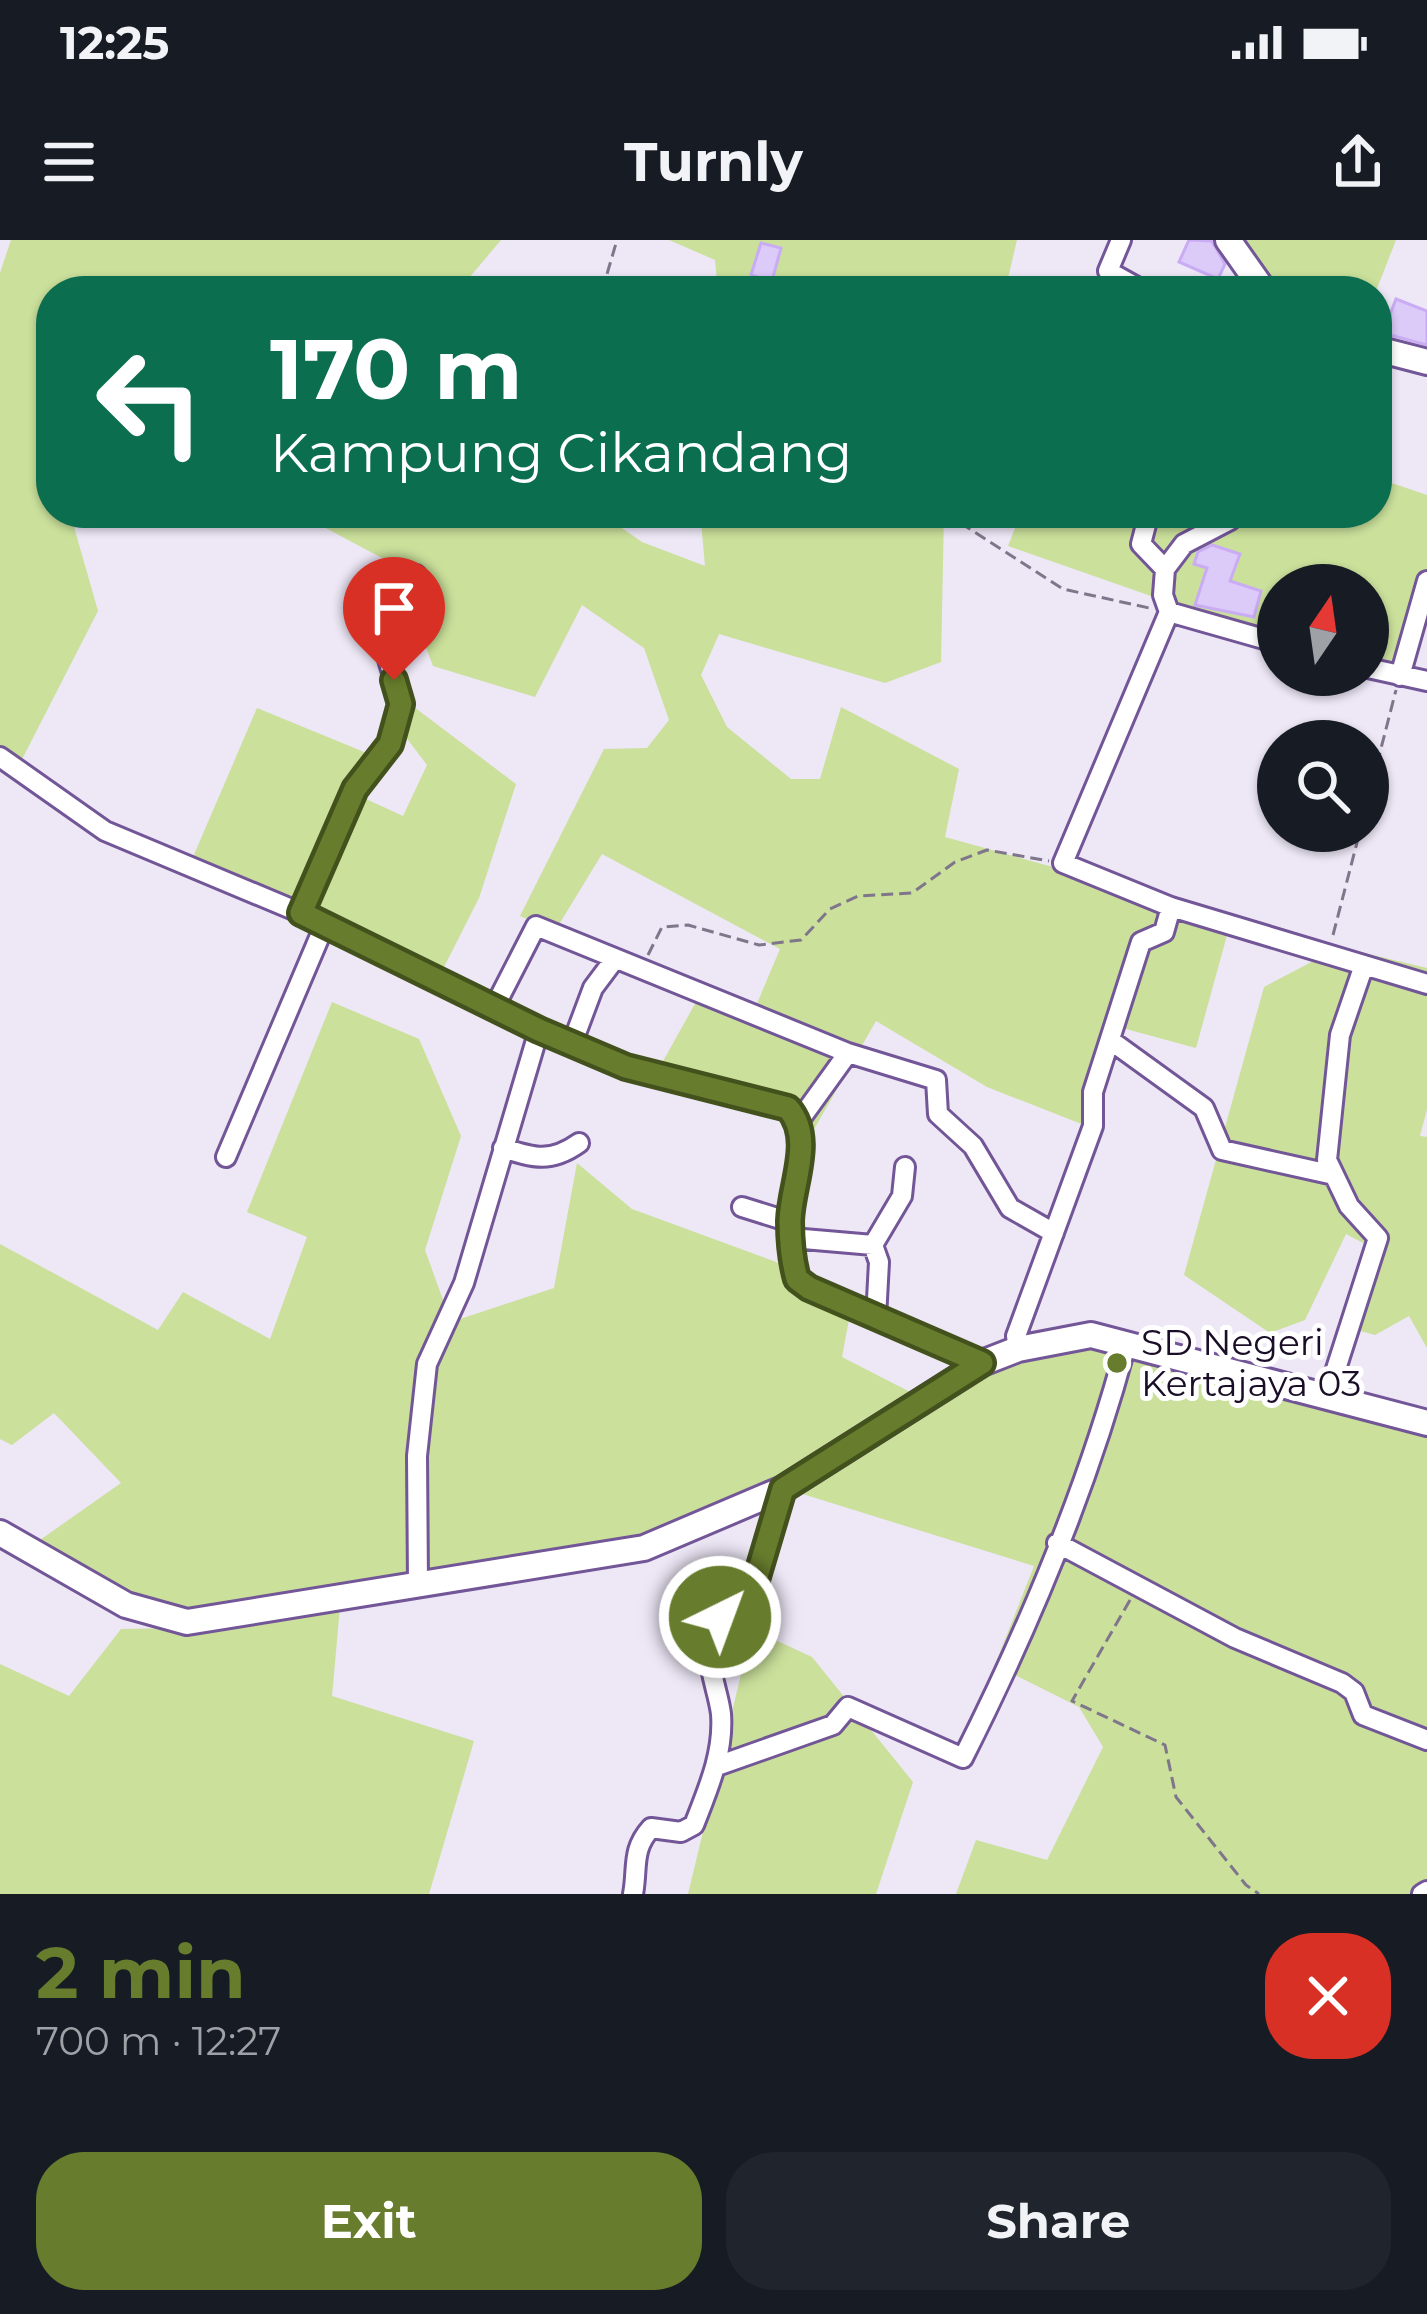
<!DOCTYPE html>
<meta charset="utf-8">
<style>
:root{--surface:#171b24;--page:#20242c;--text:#f1f3f6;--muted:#9ea1a6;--accent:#677c2c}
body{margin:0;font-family:Montserrat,sans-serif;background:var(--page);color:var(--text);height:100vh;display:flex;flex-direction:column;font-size:45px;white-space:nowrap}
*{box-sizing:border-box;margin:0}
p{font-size:39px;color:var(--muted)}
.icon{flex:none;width:66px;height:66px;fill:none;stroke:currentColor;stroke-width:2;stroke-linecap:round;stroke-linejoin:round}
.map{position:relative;height:1654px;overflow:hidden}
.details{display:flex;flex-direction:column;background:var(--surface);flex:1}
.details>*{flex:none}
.hud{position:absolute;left:36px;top:36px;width:1356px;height:252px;border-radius:48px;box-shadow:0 3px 9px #0004;background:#0b6e4f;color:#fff;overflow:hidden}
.needle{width:78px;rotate:13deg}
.fabs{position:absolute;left:1257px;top:324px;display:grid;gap:24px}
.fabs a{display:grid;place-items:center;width:132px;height:132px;border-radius:50%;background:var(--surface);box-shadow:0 3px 9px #0004;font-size:60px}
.pin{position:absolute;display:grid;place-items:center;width:102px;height:102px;color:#fff;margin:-123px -51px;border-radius:50% 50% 50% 0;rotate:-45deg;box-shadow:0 0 12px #0007}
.pin .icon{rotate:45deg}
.me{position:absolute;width:132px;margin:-66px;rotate:42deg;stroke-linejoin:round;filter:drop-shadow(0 0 9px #0008)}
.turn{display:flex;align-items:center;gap:42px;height:252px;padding:0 36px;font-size:54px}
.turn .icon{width:156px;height:156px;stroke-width:2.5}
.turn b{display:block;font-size:84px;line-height:102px}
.round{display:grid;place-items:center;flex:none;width:126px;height:126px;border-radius:48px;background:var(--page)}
.head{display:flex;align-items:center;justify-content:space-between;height:204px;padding:0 36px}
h1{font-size:72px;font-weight:700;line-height:90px;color:var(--accent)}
.primary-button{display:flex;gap:24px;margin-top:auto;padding:24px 36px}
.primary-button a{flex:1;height:138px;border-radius:48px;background:var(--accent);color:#fff;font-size:48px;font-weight:700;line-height:138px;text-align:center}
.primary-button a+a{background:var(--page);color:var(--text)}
.status{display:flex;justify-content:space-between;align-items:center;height:84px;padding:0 60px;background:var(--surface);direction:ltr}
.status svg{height:33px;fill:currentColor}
header{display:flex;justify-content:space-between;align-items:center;height:156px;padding:0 36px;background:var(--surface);font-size:54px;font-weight:700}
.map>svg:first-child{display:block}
.green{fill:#cae09b}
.building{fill:#dccaf9;stroke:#c9acf4;stroke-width:3}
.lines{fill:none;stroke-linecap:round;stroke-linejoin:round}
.street-casing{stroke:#725697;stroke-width:24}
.secondary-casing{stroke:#725697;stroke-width:30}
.path{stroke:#7f768b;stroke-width:3;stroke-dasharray:12 6;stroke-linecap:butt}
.street{stroke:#fff;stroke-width:18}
.secondary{stroke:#fff;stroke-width:24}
.route-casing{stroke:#43511d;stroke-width:30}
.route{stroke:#677c2c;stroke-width:21}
.poi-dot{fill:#677c2c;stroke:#fff;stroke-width:4.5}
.labels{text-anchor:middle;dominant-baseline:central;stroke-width:10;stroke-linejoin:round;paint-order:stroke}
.poi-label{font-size:36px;fill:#190d27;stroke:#fff;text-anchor:start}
</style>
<div class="status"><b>12:25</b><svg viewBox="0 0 49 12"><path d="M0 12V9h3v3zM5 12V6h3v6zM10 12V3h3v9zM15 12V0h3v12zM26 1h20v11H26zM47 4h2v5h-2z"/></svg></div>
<header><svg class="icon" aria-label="menu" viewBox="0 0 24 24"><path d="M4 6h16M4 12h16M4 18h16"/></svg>Turnly<svg class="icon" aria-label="share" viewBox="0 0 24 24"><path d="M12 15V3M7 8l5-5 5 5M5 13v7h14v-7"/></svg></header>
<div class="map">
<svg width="1427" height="1654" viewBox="0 0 1427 1654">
<rect width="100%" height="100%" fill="#ede7f6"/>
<path class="green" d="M11 0H501L458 51H51V273H70L98 371 16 531 0 518V33Z
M669 0H1017L1005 51H718L715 20Z
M1228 0H1396L1376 51H1245L1250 42Z
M1377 238 1427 255V328L1415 427 1368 415V345H1278V393L1211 377 1008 306 1021 273H1377Z
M309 273H600L642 302 705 326 701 282 705 273H944L941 422 885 443 719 394 701 435 727 487 791 539H820L841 467 959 529 945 597 1232 677 1196 808 1115 786 1084 885 987 847 876 781 809 898 740 847 657 832 696 762 748 785 780 709 602 614 555 691 520 676 604 509 647 508 669 480 644 408 582 365 535 457 433 426 395 325 307 278Z
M414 467 516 544 479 658 442 731 190 624 257 468 369 514 355 554 403 576 427 525 402 492Z
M1340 707 1427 728V869L1420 896 1427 897V1108L1409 1076 1375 1095 1346 1087 1365 1004 1346 994 1305 1080 1270 1093 1184 1035 1264 747Z
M332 762 419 799 461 896 425 1010 451 1082 554 1048 577 923 632 969 776 1022 851 1069 842 1117 916 1155 1091 1093 1427 1183V1654H956L976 1600 1047 1620 1103 1507 1079 1467 995 1425 1034 1326 777 1246 636 1310 341 1356 332 1456 474 1501 429 1654H0V1424L69 1456 121 1389 175 1388 128 1352 40 1300 121 1243 54 1173 12 1205 0 1199V1004L158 1090 183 1052 270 1099 307 997 247 972Z
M752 1389 812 1417 913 1542 876 1654H688Z"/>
<path class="building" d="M1189 0 1212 1 1225 24 1218 39 1179 22Z
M761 3 781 8 772 41 751 35Z
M1396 59 1427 71V105L1383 93Z
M1212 305 1240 314 1230 341 1261 351 1254 377 1195 365 1207 328 1194 324 1198 312Z"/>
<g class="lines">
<g class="street-casing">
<path id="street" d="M1121 0 1108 31 1144 51
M1149 273 1141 304 1165 329 1163 355 1169 372 1063 623 1171 667 1427 744
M1165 329 1184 304 1230 280 1234 273
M1169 372 1278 403
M1368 428 1427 441
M1400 436 1427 341
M0 517 105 591 301 673 539 790 626 827 788 869C815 899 791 944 790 981 790 999 792 1021 797 1039L809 1049 982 1123
M301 673 354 549 390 504 401 464 387 416 416 335
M495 766 536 686 848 813
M1110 800 1204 868 1222 910 1334 935
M572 804 593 748 614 720
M799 881 848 813 936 840 938 874 973 906 1010 968 1054 993
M503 908C534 918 551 923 579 903
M226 917 325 684
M742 967 790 982
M792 998 873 1005
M876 1078 879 1022 873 1005 902 956 905 927
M1018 1109 1016 1096 1093 886V852L1141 702 1164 692 1171 667
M1327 1157 1378 998 1349 966 1327 920 1340 795 1364 725
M1057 1303 1235 1398 1342 1443 1354 1452 1363 1475 1427 1500
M418 1343 417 1216 427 1124 464 1043 539 790
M717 1526 833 1485 848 1467 963 1518C1029 1387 1088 1247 1126 1105
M633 1654C638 1628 631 1610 651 1588L681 1592 694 1585C708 1549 724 1513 721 1474 718 1446 697 1407 719 1381 726 1372 741 1368 750 1360L783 1249
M1422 1654 1427 1651"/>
</g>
<g class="secondary-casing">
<path id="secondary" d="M1228 0 1264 51
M1377 109 1427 122
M0 1293 126 1365 187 1382 644 1308 783 1249 982 1123 1018 1109 1091 1095 1427 1183"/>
</g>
<path class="path" d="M602 51 617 0
M945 273 1063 349 1149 368
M1368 559 1396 450
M1333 695 1360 591
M648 715 662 687 688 685 759 705 801 700 830 669 858 656 912 653 955 622 987 610 1049 621
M1130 1360 1072 1461 1165 1505 1176 1557 1246 1645 1259 1654"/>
<use href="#street" class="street"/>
<use href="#secondary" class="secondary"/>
</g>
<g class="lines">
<g class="route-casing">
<path id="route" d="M394 440 401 464 390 504 355 549 301 673 539 790 626 827 788 868C815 899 791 944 790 981 790 999 792 1021 797 1039L809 1048 982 1123 783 1249 750 1360 720 1377"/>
</g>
<use href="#route" class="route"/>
</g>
<circle class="poi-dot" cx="1117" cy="1123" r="12"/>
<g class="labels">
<g class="poi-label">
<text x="1141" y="1102">SD Negeri<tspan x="1141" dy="41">Kertajaya 03</tspan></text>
</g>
</g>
</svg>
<div class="fabs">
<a><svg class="needle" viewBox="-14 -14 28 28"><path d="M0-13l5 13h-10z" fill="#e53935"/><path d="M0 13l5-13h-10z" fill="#9ea1a6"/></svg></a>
<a><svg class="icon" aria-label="search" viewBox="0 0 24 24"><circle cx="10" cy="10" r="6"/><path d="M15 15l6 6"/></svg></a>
</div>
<div class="pin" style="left:394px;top:440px;background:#d93025"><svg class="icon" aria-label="arrive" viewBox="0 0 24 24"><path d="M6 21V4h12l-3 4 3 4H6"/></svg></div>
<svg class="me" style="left:720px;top:1377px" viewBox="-20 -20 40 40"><circle r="17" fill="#677c2c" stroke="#fff" stroke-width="3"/><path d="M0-11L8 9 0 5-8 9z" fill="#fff"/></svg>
<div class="hud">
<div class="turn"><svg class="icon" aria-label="left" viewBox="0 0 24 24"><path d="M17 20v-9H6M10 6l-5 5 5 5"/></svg><div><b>170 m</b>Kampung Cikandang</div></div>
</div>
</div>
<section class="details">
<div class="head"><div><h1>2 min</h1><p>700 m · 12:27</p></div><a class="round" style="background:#d93025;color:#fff"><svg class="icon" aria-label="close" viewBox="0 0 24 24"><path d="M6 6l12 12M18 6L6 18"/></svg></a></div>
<div class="primary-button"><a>Exit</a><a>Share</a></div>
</section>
